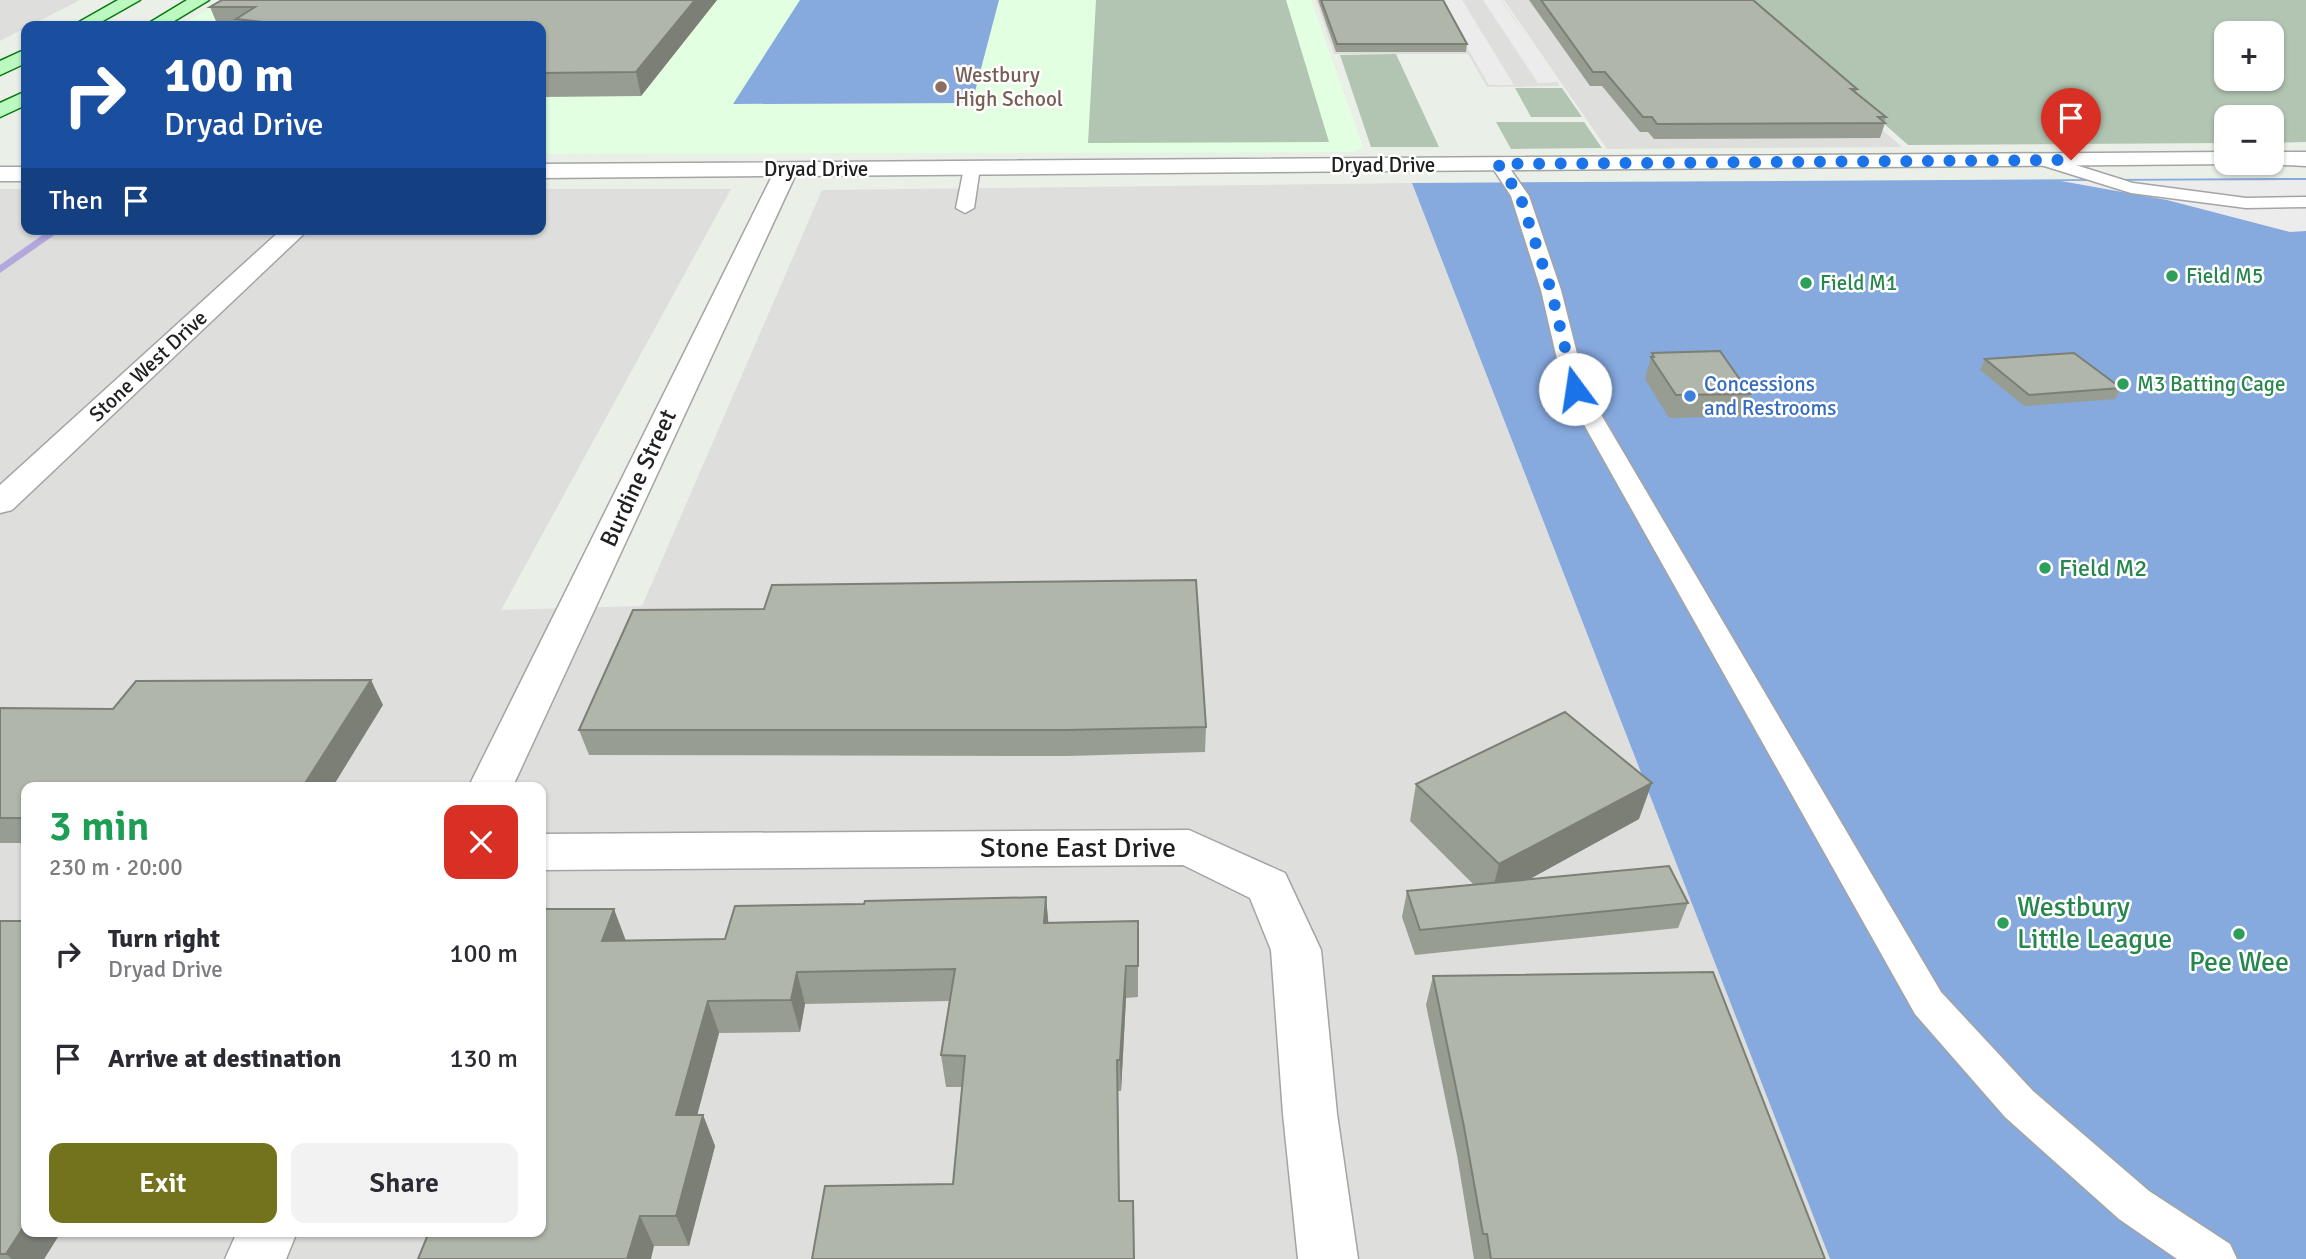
<!DOCTYPE html>
<meta charset="utf-8">
<style>
:root{--surface:#fff;--page:#f2f2f3;--text:#2b2b33;--muted:#7c7c81;--accent:#74731d}
body{margin:0;font-family:Signika,sans-serif;background:var(--page);color:var(--text);height:100vh;display:flex;flex-direction:column;font-size:26px;white-space:nowrap}
*{box-sizing:border-box;margin:0}
p{font-size:23px;color:var(--muted)}
.icon{flex:none;width:38px;height:38px;fill:none;stroke:currentColor;stroke-width:2;stroke-linecap:round;stroke-linejoin:round}
.map{position:relative;flex:1;overflow:hidden}
.side{position:absolute;left:21px;top:782px;width:525px;height:455px;display:flex;flex-direction:column;background:var(--surface);border-radius:14px;box-shadow:0 2px 5px #0004}
.side>*{flex:none}
.banner{position:absolute;left:21px;top:21px;width:525px;height:214px;border-radius:14px;box-shadow:0 2px 5px #0004;background:#1a4fa0;color:#fff;overflow:hidden}
.tools{position:absolute;left:2214px;top:21px;display:grid;gap:14px}
.tools a{display:grid;place-items:center;width:70px;height:70px;border-radius:14px;background:var(--surface);box-shadow:0 2px 5px #0004;font-size:35px}
.pin{position:absolute;display:grid;place-items:center;width:60px;height:60px;color:#fff;margin:-72px -30px;border-radius:50% 50% 50% 0;rotate:-45deg;box-shadow:0 0 7px #0007}
.pin .icon{rotate:45deg}
.me{position:absolute;width:77px;margin:-38px;rotate:346deg;stroke-linejoin:round;filter:drop-shadow(0 0 5px #0008)}
.turn{display:flex;align-items:center;gap:24px;height:147px;padding:0 28px;font-size:32px}
.turn .icon{width:91px;height:91px;stroke-width:2.5}
.turn b{display:block;font-size:49px;line-height:60px}
.then{display:flex;align-items:center;height:66px;padding:0 28px;background:#0003;gap:14px;font-size:26px}
.round{display:grid;place-items:center;flex:none;width:74px;height:74px;border-radius:14px;background:var(--page)}
.headline{display:flex;align-items:center;justify-content:space-between;height:119px;padding:0 28px}
h1{font-size:42px;font-weight:600;line-height:52px;color:#1e9e55}
.primary-button{display:flex;gap:14px;margin-top:auto;padding:14px 28px}
.primary-button a{flex:1;height:80px;border-radius:14px;background:var(--accent);color:#fff;font-size:28px;font-weight:600;line-height:80px;text-align:center}
.primary-button a+a{background:var(--page);color:var(--text)}
ul{padding:0;list-style:none}
li{display:flex;align-items:center;gap:21px;height:105px;padding:0 28px}
li div{flex:1}
li b{display:block;font-size:26px}
li em{font-style:normal}
.map>svg:first-child{display:block}
.residential{fill:#dededd;fill-rule:evenodd}
.education{fill:#e2ffe1}
.construction{fill:#b2c5b2;fill-rule:evenodd}
.pitch{fill:#86a9de}
.parking{fill:#ececec}
.lines{fill:none;stroke-linecap:round;stroke-linejoin:round}
.stream{fill:#b3a8dd;fill-rule:evenodd}
.lane-casing{stroke:#a4a4a4;stroke-width:3}
.street-casing{stroke:#a4a4a4;stroke-width:3}
.secondary-casing{stroke:#067811;stroke-width:3}
.lane{fill:#fff;fill-rule:evenodd}
.street{fill:#fff;fill-rule:evenodd}
.secondary{fill:#bcf9be;fill-rule:evenodd}
.wall{fill:#979d91}
.shaded-wall{fill:#7b7f76}
.building{fill:#b0b6a9;stroke:#7b7f76;stroke-width:2}
.route{stroke:#1a73e8;stroke-width:12;stroke-dasharray:0 21.6}
.education-dot{fill:#8d6e63;stroke:#fff;stroke-width:2.5}
.leisure-dot{fill:#2e9e5b;stroke:#fff;stroke-width:2.5}
.shop-dot{fill:#3f7fe0;stroke:#fff;stroke-width:2.5}
.labels{text-anchor:middle;dominant-baseline:central;stroke-width:5;stroke-linejoin:round;paint-order:stroke}
.far-education-label{font-size:21px;fill:#785e54;stroke:#fff;text-anchor:start}
.far-street-label{font-size:21px;fill:#202020;stroke:#fff}
.far-leisure-label{font-size:21px;fill:#27864d;stroke:#fff;text-anchor:start}
.far-shop-label{font-size:21px;fill:#366cbe;stroke:#fff;text-anchor:start}
.street-label{font-size:24px;fill:#202020;stroke:#fff}
.leisure-label{font-size:24px;fill:#27864d;stroke:#fff;text-anchor:start}
.near-street-label{font-size:28px;fill:#202020;stroke:#fff}
.near-leisure-label{font-size:28px;fill:#27864d;stroke:#fff;text-anchor:start}
</style>
<div class="map">
<svg width="2306" height="1259" viewBox="0 0 2306 1259">
<rect width="100%" height="100%" fill="#eaf0e7"/>
<path class="residential" d="M0 0H80L0 41Z
M1316 0H1502L1560 86 1487 87 1468 54H1334Z
M1504 0H1734L1902 147 1607 149Z
M1412 183 1830 1259H0V189H26V229H541V189H731L501 610 642 606 822 190ZM26 788H541V1232H26Z"/>
<path class="education" d="M224 0H1311L1363 147 1354 152 541 154V26H179Z"/>
<path class="construction" d="M1096 0H1286L1329 142 1088 143Z
M1744 0H2306V142L2272 143V117H2226V143L1908 145ZM2226 33H2272V79H2226Z
M1396 54 1439 147H1371L1340 55Z
M1515 88H1562L1582 117H1531Z
M1496 122H1584L1602 148 1511 149Z"/>
<path class="pitch" d="M800 0H999L972 103 733 104Z
M2306 178V1259H1830L1412 183Z"/>
<path class="parking" d="M1439 0H1462L1514 85H1489Z
M1483 0H1501L1558 82 1538 83Z
M2306 180V231L2290 232 2167 200 2061 181Z"/>
<g class="lines">
<path class="stream" d="M51 229H63L0 273V265Z"/>
<g class="lane-casing">
<path id="lane" d="M2047 156 2133 183 2246 198 2306 197V207L2246 208 2131 193 2041 165 2039 161 2041 157Z
M1498 159 1504 160 1529 196 1561 290 1586 389 1941 992 2033 1091 2149 1191 2230 1244 2237 1259H2177L2119 1219 2005 1117 1915 1014 1564 389 1541 290 1511 196 1490 164Z
M972 163 980 168 974 208 965 213 956 208 964 168Z"/>
</g>
<g class="street-casing">
<path id="street" d="M2226 152V163L2234 164 795 176 512 788H468L772 176 541 178V164Z
M2272 152H2306V166L2264 164 2272 163Z
M0 167H26V181H0Z
M282 229H309L12 510 0 513V485Z
M1189 830 1285 873 1321 950 1337 1114 1358 1259H1298L1283 1114 1271 950 1250 898 1183 865 541 870V834Z
M237 1232H297L286 1259H225Z"/>
</g>
<g class="secondary-casing">
<path id="secondary" d="M118 0H140L94 26H72Z
M187 0H209L166 26H144Z
M26 49V63L0 75V61Z
M26 91V105L0 117V103Z"/>
</g>
<use href="#lane" class="lane"/>
<use href="#street" class="street"/>
<use href="#secondary" class="secondary"/>
</g>
<path class="wall" d="M222 0H717L641 96 541 97V26H218L210 7Z
M1318 0H1443L1467 44 1466 52H1336Z
M1529 0H1753L1857 89 1856 92 1886 117 1884 122 1885 123 1880 138 1654 139 1648 132H1640L1602 86H1590Z
M1652 353 1750 394 1743 416 1669 418 1645 379Z
M1985 359 2121 388 2115 399 2024 406 1980 370Z
M383 705 26 788V843H0V708L113 709Z
M1206 727 1205 752 1067 756 589 755 579 730Z
M1416 784 1639 819 1529 879 1688 903 1678 928 1415 955 1402 917 1407 891 1474 885 1410 821Z
M1046 897 1048 922 1138 921V997L1126 998 1121 1091H1118L1119 1201 1134 1259 953 1184 962 1087H946L941 1055 949 1001 805 1004 800 1032 719 1033 697 1115H703L715 1146 689 1246H654L429 1232 626 940 725 939 864 904Z
M0 921 26 1232H61L44 1259H0Z
M1433 976 1825 1259H1474L1457 1155 1426 1005Z"/>
<path class="shaded-wall" d="M695 0H717L641 96 636 72Z
M371 680 383 705 332 788H302Z
M1652 783 1639 819 1490 901 1499 864Z
M1046 897 1049 929 1044 923Z
M614 909 626 941H602Z
M1126 966V998L1121 1091 1120 1060Z
M797 972 805 1004 800 1032 791 1000Z
M708 1001 719 1033 689 1146 676 1115Z
M703 1115 715 1146 689 1246 676 1216Z
M640 1216 654 1246 651 1259H627Z
M26 1223V1232H61L44 1259H12L6 1254Z"/>
<path class="building" d="M222 0H695L636 72 541 73V26H296L236 19 255 7H210Z
M1321 0H1443L1467 44H1337Z
M1541 0H1753L1857 89H1851L1886 117H1878L1885 123 1657 124 1652 117H1643L1605 72H1593Z
M1720 351 1750 394 1676 395 1651 357H1654L1652 353Z
M2074 353 2121 388 2029 395 1985 359Z
M1196 580 1206 727 1066 730H579L633 610 764 609 772 585Z
M371 680 302 788H26V818H0V708L113 709 136 681Z
M1565 712 1652 783 1499 864 1416 784Z
M1669 866 1688 903 1420 930 1407 891Z
M1046 897 1044 923 1138 921V966H1126L1120 1060H1117L1119 1201H1133L1134 1259H812L825 1186 953 1184 965 1056 941 1055 955 969 797 972 791 1000 708 1001 676 1115H703L676 1216H640L627 1259H418L429 1232H541V909H614L602 941 725 939 735 906 864 904 865 901Z
M0 921H26V1223L6 1254H0Z
M1713 972 1825 1259H1491L1487 1234H1483L1464 1127 1433 976Z"/>
<g class="lines">
<path class="route" d="M1575 389 1551 290 1520 196 1498 164 2071 160"/>
</g>
<circle class="education-dot" cx="941" cy="87" r="7"/>
<g class="leisure-dot">
<circle cx="2172" cy="276" r="7"/>
<circle cx="1806" cy="283" r="7"/>
<circle cx="2123" cy="384" r="7"/>
<circle cx="2045" cy="568" r="7"/>
<circle cx="2003" cy="923" r="7"/>
<circle cx="2239" cy="934" r="7"/>
</g>
<circle class="shop-dot" cx="1690" cy="396" r="7"/>
<g class="labels">
<g class="far-education-label">
<text x="955" y="75">Westbury<tspan x="955" dy="24">High School</tspan></text>
</g>
<g class="far-street-label">
<text x="1383" y="165">Dryad Drive</text>
<text x="816" y="169">Dryad Drive</text>
<text transform="translate(148 366) rotate(-43)">Stone West Drive</text>
</g>
<g class="far-leisure-label">
<text x="2186" y="276">Field M5</text>
<text x="1820" y="283">Field M1</text>
<text x="2137" y="384">M3 Batting Cage</text>
</g>
<g class="far-shop-label">
<text x="1704" y="384">Concessions<tspan x="1704" dy="24">and Restrooms</tspan></text>
</g>
<g class="street-label">
<text transform="translate(638 478) rotate(-65)">Burdine Street</text>
</g>
<g class="leisure-label">
<text x="2059" y="568">Field M2</text>
</g>
<g class="near-street-label">
<text x="1078" y="848">Stone East Drive</text>
</g>
<g class="near-leisure-label">
<text x="2017" y="907">Westbury<tspan x="2017" dy="32">Little League</tspan></text>
<text x="2239" y="962" text-anchor="middle">Pee Wee</text>
</g>
</g>
</svg>
<div class="tools">
<a>+</a>
<a>−</a>
</div>
<div class="pin" style="left:2071px;top:160px;background:#d93025"><svg class="icon" aria-label="arrive" viewBox="0 0 24 24"><path d="M6 21V4h12l-3 4 3 4H6"/></svg></div>
<svg class="me" style="left:1575px;top:389px" viewBox="-20 -20 40 40"><circle r="19" fill="#fff"/><path d="M0-13L10 11 0 6-10 11z" fill="#1a73e8"/></svg>
<div class="banner">
<div class="turn"><svg class="icon" aria-label="right" viewBox="0 0 24 24"><path d="M7 20v-9h11M14 6l5 5-5 5"/></svg><div><b>100 m</b>Dryad Drive</div></div>
<div class="then">Then<svg class="icon" aria-label="arrive" viewBox="0 0 24 24"><path d="M6 21V4h12l-3 4 3 4H6"/></svg></div>
</div>
<section class="side">
<div class="headline"><div><h1>3 min</h1><p>230 m · 20:00</p></div><a class="round" style="background:#d93025;color:#fff"><svg class="icon" aria-label="close" viewBox="0 0 24 24"><path d="M6 6l12 12M18 6L6 18"/></svg></a></div>
<ul>
<li><svg class="icon" aria-label="right" viewBox="0 0 24 24"><path d="M7 20v-9h11M14 6l5 5-5 5"/></svg><div><b>Turn right</b><p>Dryad Drive</p></div><em>100 m</em></li>
<li><svg class="icon" aria-label="arrive" viewBox="0 0 24 24"><path d="M6 21V4h12l-3 4 3 4H6"/></svg><div><b>Arrive at destination</b></div><em>130 m</em></li>
</ul>
<div class="primary-button"><a>Exit</a><a>Share</a></div>
</section>
</div>
